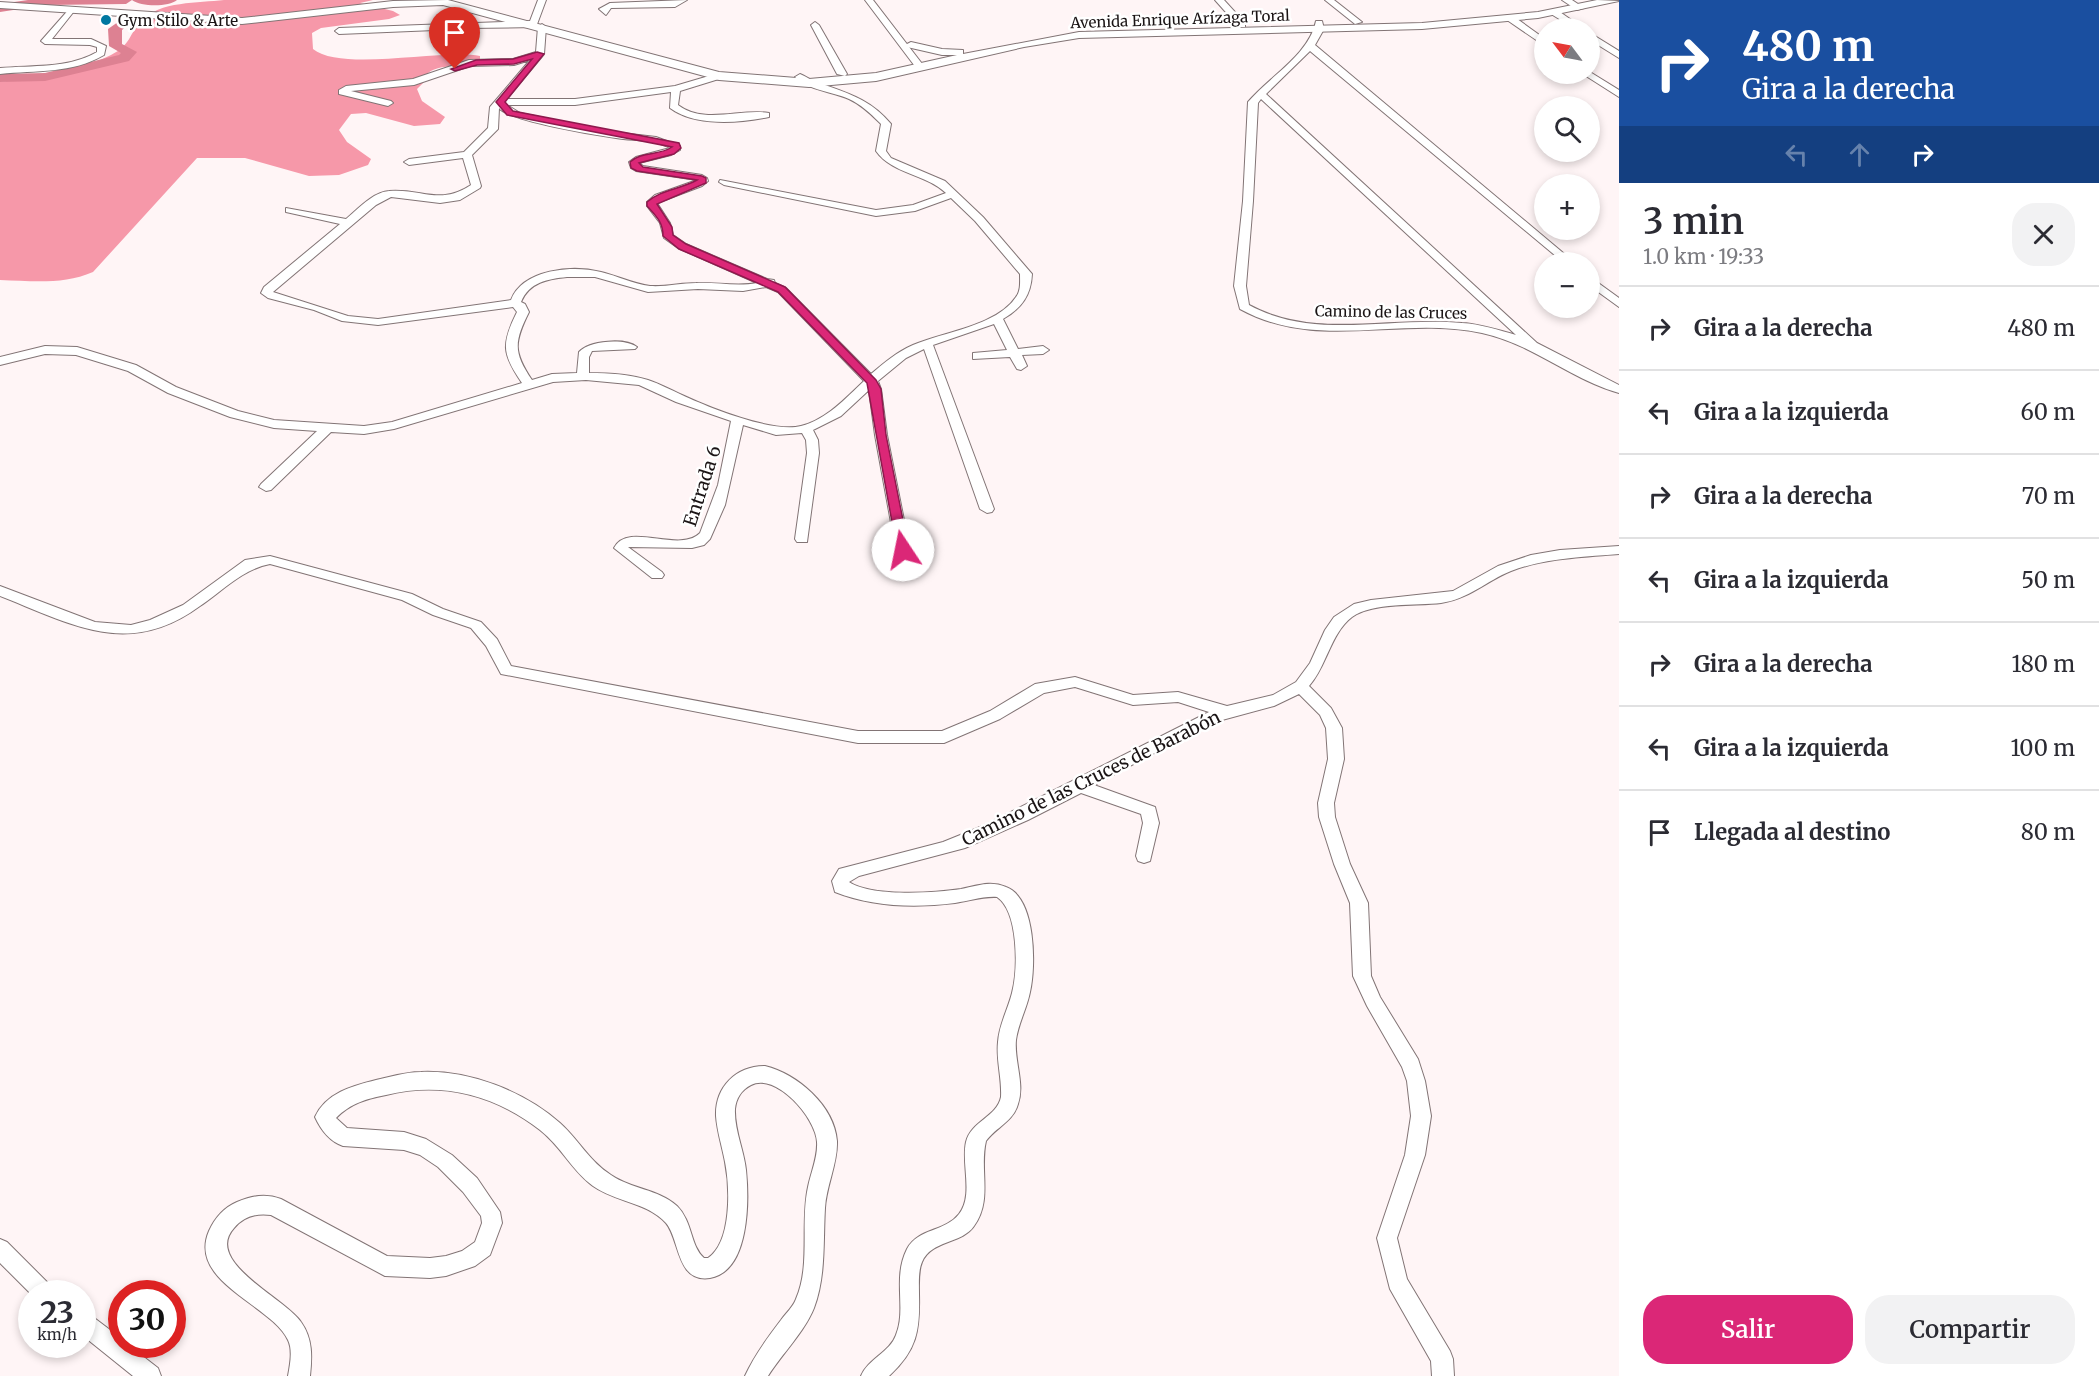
<!DOCTYPE html>
<html lang="es">
<meta charset="utf-8">
<style>
:root{--surface:#fff;--page:#f2f2f3;--text:#2b2b33;--muted:#7c7c81;--line:#e1e1e2;--accent:#db2777}
body{margin:0;font-family:Merriweather,serif;background:var(--page);color:var(--text);height:100vh;display:flex;flex-direction:column;font-size:22px;white-space:nowrap}
*{box-sizing:border-box;margin:0}
p{font-size:20px;color:var(--muted)}
.icon{flex:none;width:33px;height:33px;fill:none;stroke:currentColor;stroke-width:2;stroke-linecap:round;stroke-linejoin:round}
.map{position:relative;flex:1;overflow:hidden}
.details{display:flex;flex-direction:column;background:var(--surface);width:480px}
.details>*{flex:none}
.banner{background:#1a4fa0;color:#fff;overflow:hidden}
.needle{width:39px;rotate:302deg}
.tools{position:absolute;left:1534px;top:18px;display:grid;gap:12px}
.tools a{display:grid;place-items:center;width:66px;height:66px;border-radius:50%;background:var(--surface);box-shadow:0 3px 9px #0003;font-size:30px}
.speed{position:absolute;left:18px;top:1280px;display:flex;gap:12px;font-size:30px;font-weight:700;text-align:center}
.speed>*{display:grid;place-content:center;width:78px;height:78px;border-radius:50%;background:var(--surface);box-shadow:0 3px 9px #0003;line-height:1}
.speed small{font-size:15px;font-weight:400}
.speed .limit{border:9px solid #d22;background:#fff;color:#111}
.pin{position:absolute;display:grid;place-items:center;width:51px;height:51px;color:#fff;margin:-62px -26px;border-radius:50% 50% 50% 0;rotate:-45deg;box-shadow:0 0 6px #0007}
.pin .icon{rotate:45deg}
.me{position:absolute;width:66px;margin:-33px;rotate:349deg;stroke-linejoin:round;filter:drop-shadow(0 0 4px #0008)}
.turn{display:flex;align-items:center;gap:21px;height:126px;padding:0 24px;font-size:27px}
.turn .icon{width:78px;height:78px;stroke-width:2.5}
.turn b{display:block;font-size:42px;line-height:51px}
.lanes{display:flex;align-items:center;height:57px;padding:0 24px;background:#0003;justify-content:center;gap:30px;direction:ltr}
.lanes .off{opacity:.35}
.round{display:grid;place-items:center;flex:none;width:63px;height:63px;border-radius:24px;background:var(--page)}
.overview{display:flex;align-items:center;justify-content:space-between;height:102px;padding:0 24px}
h1{font-size:36px;font-weight:600;line-height:45px}
.action{display:flex;gap:12px;margin-top:auto;padding:12px 24px}
.action a{flex:1;height:69px;border-radius:24px;background:var(--accent);color:#fff;font-size:24px;font-weight:600;line-height:69px;text-align:center}
.action a+a{background:var(--page);color:var(--text)}
ul{padding:0;list-style:none}
li{display:flex;align-items:center;gap:18px;height:84px;padding:0 24px;border-top:2px solid var(--line)}
li div{flex:1}
li b{display:block;font-size:22px}
li em{font-style:normal}
main{display:flex;flex:1;min-height:0}
.map>svg:first-child{display:block}
.forest{fill:#f698a9}
.lines{fill:none;stroke-linecap:round;stroke-linejoin:round}
.river{fill:#dd8192;fill-rule:evenodd}
.minor-casing{stroke:#827475;stroke-width:2}
.major-casing{stroke:#827475;stroke-width:2}
.minor{fill:#fff;fill-rule:evenodd}
.major{fill:#fff;fill-rule:evenodd}
.route{fill:#db2777;stroke:#8e194d;stroke-width:1.5}
.poi-dot{fill:#0078a1;stroke:#fff;stroke-width:2}
.labels{text-anchor:middle;dominant-baseline:central;stroke-width:5;stroke-linejoin:round;paint-order:stroke}
.far-street-label{font-size:15px;fill:#1a1415;stroke:#fff}
.far-poi-label{font-size:15px;fill:#1a1415;stroke:#fff;text-anchor:start}
.street-label{font-size:18px;fill:#1a1415;stroke:#fff}
</style>
<main>
<div class="map">
<svg width="1619" height="1376" viewBox="0 0 1619 1376">
<rect width="100%" height="100%" fill="#fff5f6"/>
<path class="forest" d="M224 0H373L360 3 393 11 400 15 389 19 321 28 312 33 313 49C341 72 442 49 480 56V61C464 69 425 61 424 82L417 89 422 101 445 117 440 124 414 126 366 113 351 114 339 130 347 142 371 159 368 165 339 175 309 176 245 158H197L93 272C63 285 32 281 0 280V82C38 76 77 72 111 55 131 45 129 34 141 21 159 1 199 3 224 0Z"/>
<g class="lines">
<path class="river" d="M28 0H177C169 7 141 7 132 0L126 4 46 5 0 12V4Z
M131 13 137 17 122 30V44L137 52 129 61 45 81 0 82V74L45 73 119 55 121 53 109 46 108 29Z"/>
<g class="minor-casing">
<path id="minor" d="M538 0H546L536 27 468 28 450 56 447 57 443 54 459 29 339 34 335 31 339 28 530 21Z
M687 0 675 7 611 8 606 15 599 9 610 3Z
M865 0H873L923 65V69H917Z
M1215 0H1224L1245 23V27H1239Z
M1325 0H1334L1362 22 1355 24Z
M1562 0H1572L1584 8 1577 10Z
M71 7 75 10 52 39H91L106 46 104 55C72 74 36 70 0 74V68C33 65 67 69 97 52V47L90 45 45 44 41 41Z
M1554 9 1557 10 1583 28H1574L1551 14 1550 12Z
M1507 16H1513L1545 39V46L1507 20Z
M1316 21H1322L1324 29 1315 45 1574 262H1563L1310 51 1266 94 1537 343 1619 385V393C1571 380 1533 344 1482 333 1400 315 1318 352 1240 309L1234 286 1243 201 1248 102C1270 76 1309 55 1316 21ZM1261 99 1516 335C1499 330 1480 324 1462 323 1391 316 1315 341 1249 305L1246 286 1253 201 1258 103Z
M815 22 819 25 847 74 845 76 837 74 811 25Z
M542 24 546 27 544 54 507 99H575L675 86 719 73 724 76 722 78 680 91 678 105C705 125 740 108 769 113V117C740 123 695 127 670 108L671 92 575 105H507L520 113 613 132 656 137 680 146V150L671 155 639 163 643 166 702 175 707 178 708 181 702 186 657 203 670 223 673 235 686 244 767 279 774 280 775 283 786 288 871 374C884 363 897 352 913 345 943 332 997 326 1016 297 1021 291 1020 282 1020 274L975 221 951 198 915 211 876 216 724 185 719 182 720 180 876 210 913 205 946 193C926 174 892 174 876 151L881 124 879 122C870 113 860 104 849 99 831 91 810 91 795 77L800 74C807 77 814 82 822 84 850 94 871 100 891 124L886 151 891 158 945 181 983 217 1032 274C1031 295 1022 308 1003 319L1018 349 1043 346 1049 350 1043 354 1022 355 1027 366 1021 370 1017 369 1010 357 973 359V353L1007 350 994 324 933 345 994 509 992 512 987 513 980 509 924 349 906 358 878 381 881 389 887 435 910 550 908 553H898L896 550 875 435 869 390 841 416 813 430 818 440 819 453 807 542H797L795 539 807 453 806 440 802 433 776 435 743 425 725 505 710 539 704 545 692 548 628 547 662 572 664 575 662 578H652L614 548C628 521 679 554 700 533L718 485 731 421 676 402 639 385 586 380 553 382 394 429 364 434 331 432 271 490 266 491 259 487 261 484 317 431 274 428 230 417 168 393 128 371 76 355 45 354 0 365V357L45 346 77 347 136 365 176 387 238 411 274 420 364 426 392 422 522 383C502 354 501 344 517 312L513 307 378 325 342 321 314 310 268 298 261 293 264 287 340 224 286 212V208L346 219C357 210 373 192 389 191 422 188 439 206 471 185L463 158 409 165 404 162 409 159 464 152 488 128 490 107 530 60 514 65 470 66 414 85 351 91 391 101 393 103 388 106 339 94V90L346 86 413 79 469 60 513 59 536 52 538 27ZM499 108C510 121 595 135 616 138 634 141 654 139 670 148L636 157 629 162 631 168 636 171 697 180 655 195 647 202V206L660 223 664 238 678 248 757 283C737 287 716 282 696 283 681 283 666 287 650 286 633 284 618 276 601 272 572 265 523 269 511 300L378 319 348 316 273 292 376 205 391 197 440 203 460 200 480 188 481 186 472 155 498 129ZM567 277H595L648 292 698 289 743 291 766 287 778 292 864 381C846 398 826 420 801 426 772 433 710 408 682 395 671 390 660 384 648 380 629 374 609 373 589 373V357L592 351 635 349 637 347C626 338 589 340 579 352L577 373 552 374 532 380C513 352 514 342 529 312L525 304 521 302C529 282 548 279 567 277Z
M1590 33 1619 51V58L1590 40Z
M1590 72 1619 90V97L1586 76 1585 74H1590Z
M1590 277 1619 298V307L1590 286Z
M1619 546V554C1583 557 1545 558 1511 571 1486 581 1469 599 1441 603 1417 606 1372 602 1352 617 1330 634 1327 666 1309 686L1331 708 1342 728 1344 759 1334 803 1335 817 1350 864 1368 903 1371 976 1380 997 1418 1059 1425 1081 1431 1116 1425 1155 1397 1238 1407 1279 1450 1351 1453 1359 1454 1376H1432L1431 1361 1390 1289 1377 1238 1405 1155 1411 1116 1407 1081 1402 1067 1367 1006 1353 976 1350 903 1334 864 1319 817 1318 803 1328 759 1326 728 1320 715 1299 694 1274 706 1211 723 1094 785 1155 807 1159 823 1150 861 1144 863 1138 861 1136 856 1143 823 1141 814 1081 793 1028 820 965 848 859 876 849 882C872 897 934 893 961 889 977 886 990 880 1006 887 1036 898 1036 966 1030 992 1027 1008 1018 1024 1016 1040 1014 1061 1025 1084 1018 1104 1013 1122 996 1127 986 1141 979 1170 993 1200 974 1226 962 1244 931 1240 922 1262 918 1271 919 1284 919 1294 920 1331 917 1350 889 1376H861C868 1359 890 1352 896 1335 907 1308 892 1279 907 1249 918 1228 945 1232 959 1214 974 1195 961 1164 966 1142 971 1121 997 1117 1001 1097 1002 1078 996 1060 998 1042 999 1025 1008 1009 1012 993 1018 970 1019 912 997 897 982 896 970 901 955 903 915 908 873 907 835 892L832 881 839 869 943 842 985 825 1209 712 1178 702 1133 705 1075 687 1044 693 1000 719 944 743H858L501 674 486 646 471 628 433 615 402 600 270 564C243 569 222 591 200 606 128 659 72 624 0 596V586L95 622 131 625 150 620 183 605 245 560 270 556 412 594 443 609 481 622 497 639 511 666 858 731H942L990 711 1035 684 1075 677 1133 695 1178 692 1227 706 1273 695 1296 682 1310 663 1325 630 1334 617 1354 604 1371 600 1453 591 1498 566 1531 555 1560 550Z
M765 1066C797 1074 834 1105 837 1141 838 1163 826 1186 825 1208 823 1241 826 1276 814 1308 805 1331 782 1354 768 1376H745C754 1356 768 1337 781 1320 786 1313 793 1307 796 1299 811 1265 800 1223 808 1187 811 1172 818 1157 817 1142 816 1118 776 1072 751 1085 741 1090 736 1099 735 1109 734 1130 744 1150 746 1170 749 1200 750 1271 710 1278 676 1283 680 1239 666 1223 647 1202 615 1202 593 1186 572 1171 561 1146 540 1130 495 1095 442 1081 386 1095 366 1099 351 1103 336 1118L347 1128 404 1132 426 1139 452 1155 477 1178 500 1212 502 1223 490 1255 475 1266 446 1276 430 1278 385 1276 271 1215C257 1213 244 1216 234 1228 203 1262 285 1298 301 1322 313 1339 312 1357 310 1376H288C290 1365 293 1350 288 1340 272 1305 187 1282 209 1231 215 1218 223 1208 237 1202 252 1196 265 1193 281 1199L387 1256 430 1258 446 1256 462 1251 475 1242 482 1223 481 1216 463 1192 438 1167 420 1155 404 1150 343 1146C329 1141 321 1130 315 1117 326 1093 352 1086 376 1080 390 1077 405 1072 421 1072 469 1070 524 1091 560 1123 578 1139 590 1162 611 1175 631 1189 658 1189 677 1206 693 1222 690 1246 704 1258H708C732 1242 730 1187 725 1162 722 1146 717 1131 716 1116 715 1087 736 1066 765 1066Z
M0 1239 7 1242 51 1286 54 1293H32V1295L0 1263Z
M82 1311 89 1314 122 1339V1344H127L158 1368 161 1376H133L82 1335Z"/>
</g>
<g class="major-casing">
<path id="major" d="M448 0 719 72 809 79 876 73 957 55H942L907 47 905 45 911 42 942 49 963 50V54L1079 32 1422 23 1538 12 1597 0 1619 1 1538 18 1422 29 1079 38 1024 47 876 81 809 87 719 80 443 5 393 7 242 24 0 8V2L242 18 393 1Z"/>
</g>
<use href="#minor" class="minor"/>
<use href="#major" class="major"/>
</g>
<path class="route" d="M537 52 544 54 505 102 513 111 679 143 681 148 674 154 639 163 643 167 702 176 706 178V183L657 204 672 227 673 235 686 244 785 287 876 380 881 389 886 435 909 550 907 553H898L897 550 867 383 778 292 679 249 663 236C663 222 656 216 647 206V202C660 190 681 189 697 180L637 171 631 168 630 162C642 151 659 156 672 147L507 115 496 102 532 59 514 64 477 65 455 71 451 69 476 60 513 59Z"/>
<circle class="poi-dot" cx="106" cy="20" r="6"/>
<g class="labels">
<g class="far-street-label">
<text transform="translate(1180 19) rotate(-2)">Avenida Enrique Arízaga Toral</text>
<text transform="translate(1391 312) rotate(1)">Camino de las Cruces</text>
</g>
<g class="far-poi-label">
<text x="118" y="20">Gym Stilo &amp; Arte</text>
</g>
<g class="street-label">
<text transform="translate(702 486) rotate(-72)">Entrada 6</text>
<text transform="translate(1091 778) rotate(-26)">Camino de las Cruces de Barabón</text>
</g>
</g>
</svg>
<div class="tools">
<a><svg class="needle" viewBox="-14 -14 28 28"><path d="M0-13l5 13h-10z" fill="#e53935"/><path d="M0 13l5-13h-10z" fill="#7c7c81"/></svg></a>
<a><svg class="icon" aria-label="search" viewBox="0 0 24 24"><circle cx="10" cy="10" r="6"/><path d="M15 15l6 6"/></svg></a>
<a>+</a>
<a>−</a>
</div>
<div class="speed"><div>23<small>km/h</small></div><div class="limit">30</div></div>
<div class="pin" style="left:455px;top:69px;background:#d93025"><svg class="icon" aria-label="arrive" viewBox="0 0 24 24"><path d="M6 21V4h12l-3 4 3 4H6"/></svg></div>
<svg class="me" style="left:903px;top:550px" viewBox="-20 -20 40 40"><circle r="19" fill="#fff"/><path d="M0-13L10 11 0 6-10 11z" fill="#db2777"/></svg>
</div>
<section class="details">
<div class="banner">
<div class="turn"><svg class="icon" aria-label="right" viewBox="0 0 24 24"><path d="M7 20v-9h11M14 6l5 5-5 5"/></svg><div><b>480 m</b>Gira a la derecha</div></div>
<div class="lanes"><svg class="icon off" aria-label="left" viewBox="0 0 24 24"><path d="M17 20v-9H6M10 6l-5 5 5 5"/></svg><svg class="icon off" aria-label="ahead" viewBox="0 0 24 24"><path d="M12 20V5M6 11l6-6 6 6"/></svg><svg class="icon" aria-label="right" viewBox="0 0 24 24"><path d="M7 20v-9h11M14 6l5 5-5 5"/></svg></div>
</div>
<div class="overview"><div><h1>3 min</h1><p>1.0 km · 19:33</p></div><a class="round"><svg class="icon" aria-label="close" viewBox="0 0 24 24"><path d="M6 6l12 12M18 6L6 18"/></svg></a></div>
<ul>
<li><svg class="icon" aria-label="right" viewBox="0 0 24 24"><path d="M7 20v-9h11M14 6l5 5-5 5"/></svg><div><b>Gira a la derecha</b></div><em>480 m</em></li>
<li><svg class="icon" aria-label="left" viewBox="0 0 24 24"><path d="M17 20v-9H6M10 6l-5 5 5 5"/></svg><div><b>Gira a la izquierda</b></div><em>60 m</em></li>
<li><svg class="icon" aria-label="right" viewBox="0 0 24 24"><path d="M7 20v-9h11M14 6l5 5-5 5"/></svg><div><b>Gira a la derecha</b></div><em>70 m</em></li>
<li><svg class="icon" aria-label="left" viewBox="0 0 24 24"><path d="M17 20v-9H6M10 6l-5 5 5 5"/></svg><div><b>Gira a la izquierda</b></div><em>50 m</em></li>
<li><svg class="icon" aria-label="right" viewBox="0 0 24 24"><path d="M7 20v-9h11M14 6l5 5-5 5"/></svg><div><b>Gira a la derecha</b></div><em>180 m</em></li>
<li><svg class="icon" aria-label="left" viewBox="0 0 24 24"><path d="M17 20v-9H6M10 6l-5 5 5 5"/></svg><div><b>Gira a la izquierda</b></div><em>100 m</em></li>
<li><svg class="icon" aria-label="arrive" viewBox="0 0 24 24"><path d="M6 21V4h12l-3 4 3 4H6"/></svg><div><b>Llegada al destino</b></div><em>80 m</em></li>
</ul>
<div class="action"><a>Salir</a><a>Compartir</a></div>
</section>
</main>
